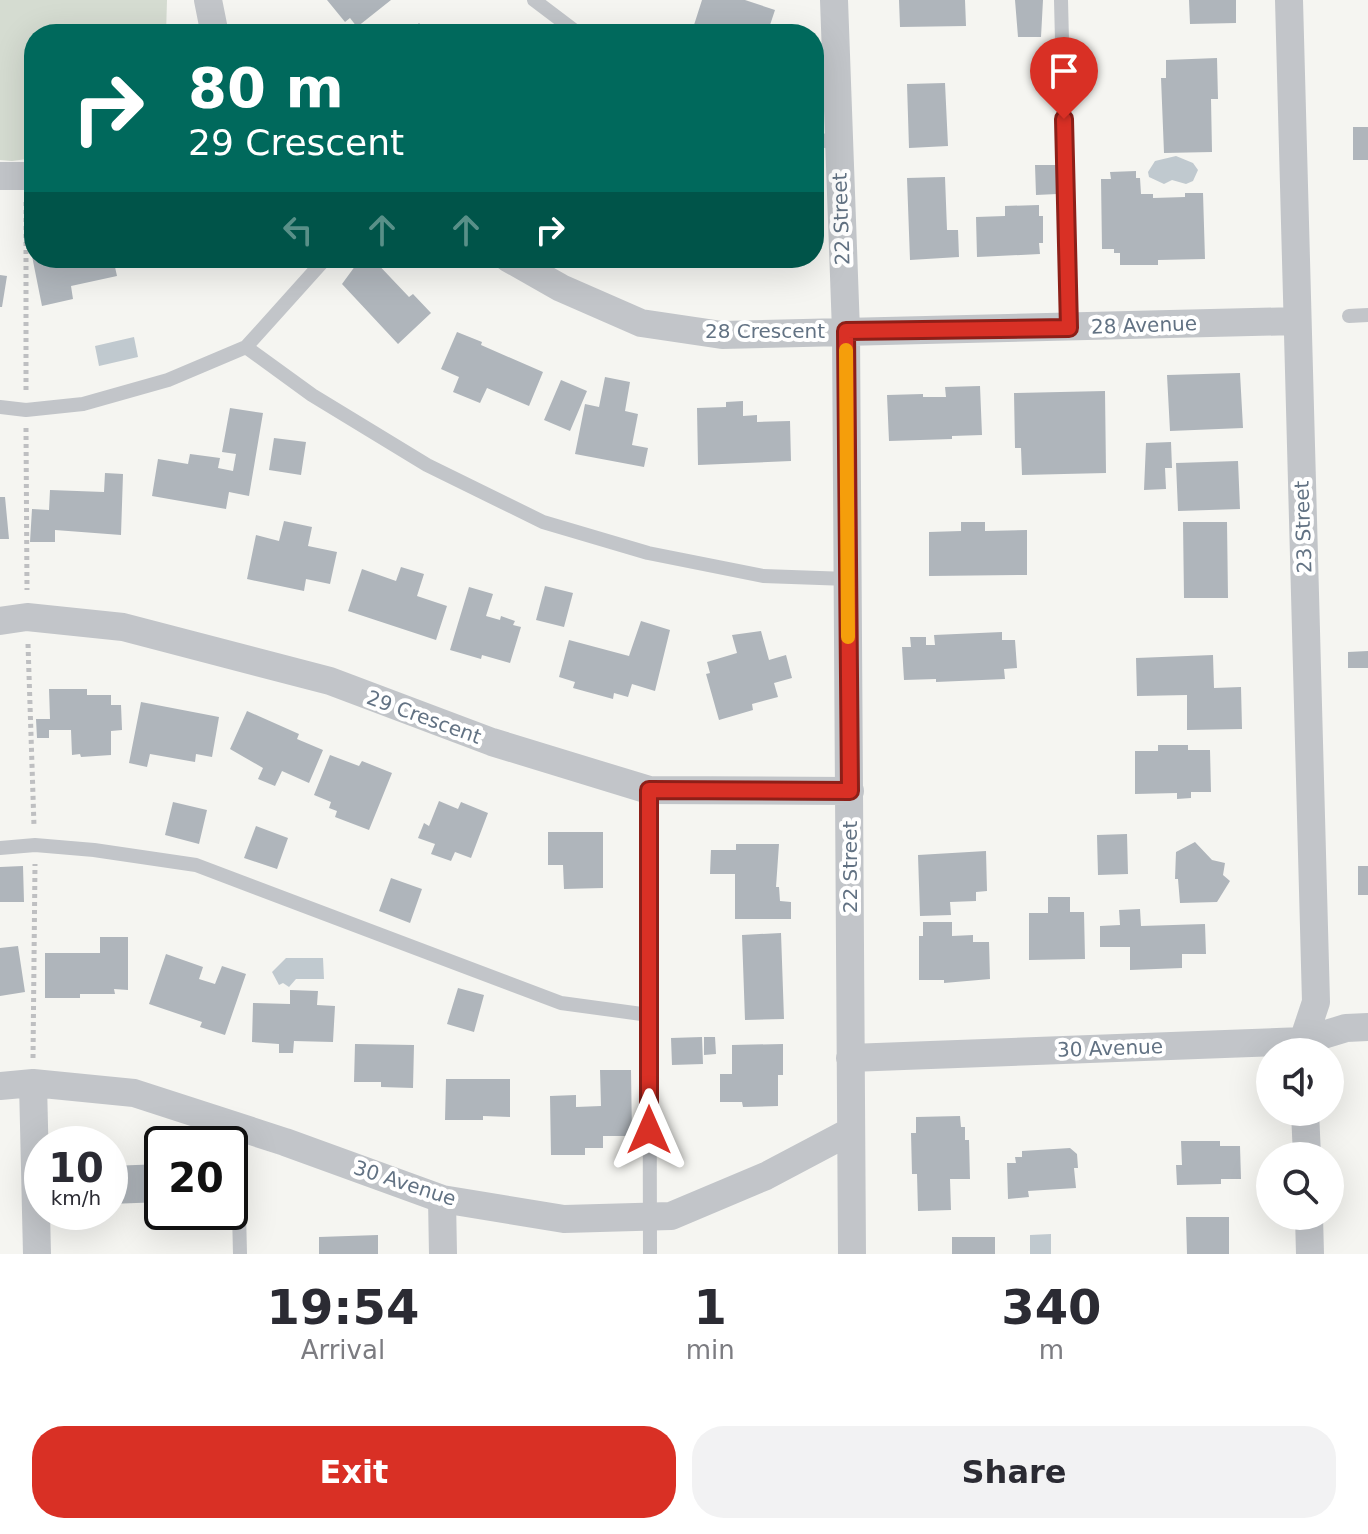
<!DOCTYPE html>
<style>
:root{--surface:#fff;--page:#f2f2f3;--text:#2b2b33;--muted:#7c7c81;--accent:#d93025}
body{margin:0;font-family:"DejaVu Sans",sans-serif;background:var(--page);color:var(--text);height:100vh;display:flex;flex-direction:column;font-size:30px;white-space:nowrap}
*{box-sizing:border-box;margin:0}
p{font-size:26px;color:var(--muted)}
.icon{flex:none;width:44px;height:44px;fill:none;stroke:currentColor;stroke-width:2;stroke-linecap:round;stroke-linejoin:round}
.map{position:relative;height:1254px;overflow:hidden}
.side{display:flex;flex-direction:column;background:var(--surface);flex:1}
.side>*{flex:none}
.banner{position:absolute;left:24px;top:24px;width:800px;height:244px;border-radius:32px;box-shadow:0 8px 32px #0002;background:#00695c;color:#fff;overflow:hidden}
.tools{position:absolute;left:1256px;top:1038px;display:grid;gap:16px}
.tools a{display:grid;place-items:center;width:88px;height:88px;border-radius:50%;background:var(--surface);box-shadow:0 8px 32px #0002;font-size:40px}
.speed{position:absolute;left:24px;top:1126px;display:flex;gap:16px;font-size:40px;font-weight:700;text-align:center}
.speed>*{display:grid;place-content:center;width:104px;height:104px;border-radius:50%;background:var(--surface);box-shadow:0 8px 32px #0002;line-height:1}
.speed small{font-size:20px;font-weight:400}
.speed .limit{border:4px solid #111;border-radius:12px;background:#fff;color:#111}
.pin{position:absolute;display:grid;place-items:center;width:68px;height:68px;color:#fff;margin:-82px -34px;border-radius:50% 50% 50% 0;rotate:-45deg;box-shadow:0 0 8px #0007}
.pin .icon{rotate:45deg}
.me{position:absolute;width:88px;margin:-44px;rotate:0deg;stroke-linejoin:round;filter:drop-shadow(0 0 6px #0008)}
.turn{display:flex;align-items:center;gap:28px;height:168px;padding:0 32px;font-size:36px}
.turn .icon{width:104px;height:104px;stroke-width:2.5}
.turn b{display:block;font-size:56px;line-height:68px}
.lanes{display:flex;align-items:center;height:76px;padding:0 32px;background:#0003;justify-content:center;gap:40px;direction:ltr}
.lanes .off{opacity:.35}
.eta{display:flex;justify-content:space-evenly;align-items:center;height:136px;text-align:center}
.eta b{font-size:48px;font-weight:700;line-height:56px}
.cta{display:flex;gap:16px;margin-top:auto;padding:16px 32px}
.cta a{flex:1;height:92px;border-radius:32px;background:var(--accent);color:#fff;font-size:32px;font-weight:700;line-height:92px;text-align:center}
.cta a+a{background:var(--page);color:var(--text)}
.map>svg:first-child{display:block}
.green{fill:#d5dcd1}
.water{fill:#c0c9cf}
.building{fill:#afb5bb}
.lines{fill:none;stroke-linecap:round;stroke-linejoin:round}
.path{stroke:#bebfc1;stroke-width:5;stroke-dasharray:4 4;stroke-linecap:butt}
.service{stroke:#c2c5c9;stroke-width:14}
.minor{stroke:#c2c5c9;stroke-width:28}
.route-casing{stroke:#8d1f18;stroke-width:20}
.route{stroke:#d93025;stroke-width:14}
.slow{stroke:#f59e0b;stroke-width:14}
.labels{text-anchor:middle;dominant-baseline:central;stroke-width:8;stroke-linejoin:round;paint-order:stroke}
.street-label{font-size:20px;fill:#627283;stroke:#fff}
</style>
<div class="map">
<svg width="1368" height="1254" viewBox="0 0 1368 1254">
<rect width="100%" height="100%" fill="#f5f5f1"/>
<path class="green" d="M0 0H167L166 34H34V158L12 161 0 160Z"/>
<path class="water" d="M1176 156 1193 163 1198 170 1193 181 1186 184 1172 180 1164 184 1149 177 1148 172 1155 161Z
M134 337 138 357 99 366 95 346Z
M286 958H323L324 979H296L289 987 283 983 279 985 272 972Z
M1051 1234V1254H1030V1235Z"/>
<path class="building" d="M327 0H391L357 27 350 18 345 22Z
M702 0H745L775 10 767 34H719L694 25Z
M899 0H965L966 26 900 27Z
M1015 0H1043L1041 37H1018Z
M1189 0H1236V23L1190 24Z
M419 23 430 34H408Z
M1217 58 1218 99H1211L1212 152 1164 153 1161 78H1166V60Z
M945 83 948 146 909 148 907 84Z
M1353 127H1368V160H1353Z
M1035 165H1056L1057 194 1036 195Z
M1136 171V178H1140L1141 194H1153V198L1185 197V193H1203L1205 259 1158 260V265H1120V253H1114V249H1102L1101 179H1111L1110 172Z
M945 177 947 230H958L959 257 910 260 907 178Z
M1039 205V216H1043V243H1039L1040 254 977 257 976 217 1005 216V206Z
M34 245V258H113L117 276 71 286 73 299 42 306 30 246Z
M361 258H372L409 297 413 294 431 313 398 344 342 284Z
M0 275 7 276 2 307H0Z
M457 332 482 342 481 345 543 372 529 406 487 388 480 403 453 392 459 377 441 369Z
M1240 373 1243 428 1170 431 1167 375Z
M605 377 630 382 625 411 638 414 632 445 648 448 644 467 575 454 585 404 599 407Z
M561 380 587 391 570 431 544 420Z
M980 386 982 435 952 436V439L889 441 887 395 923 394V397H946L945 387Z
M1105 391 1106 473 1022 475 1021 448H1015L1014 393Z
M743 401V416L757 415V422L790 421 791 461 698 465 697 408 726 407V402Z
M230 408 263 413 249 496 229 492 226 509 152 496 158 459 188 464 190 454 220 458 218 468 233 471 236 454 222 452Z
M274 438 306 442 301 475 269 470Z
M1171 442 1172 468H1165L1166 489 1144 490 1146 443Z
M1238 461 1240 509 1178 511 1176 463Z
M105 473 123 474 121 535 55 530V542H30L32 509 49 510 50 490 104 492Z
M0 497H5L9 539H0Z
M284 521 312 527 308 546 337 552 330 584 306 579 304 591 247 579 256 535 279 541Z
M961 522H985V531L1027 530V575L929 576V532L961 531Z
M1183 522H1227L1228 598H1184Z
M401 567 424 574 417 596 447 606 436 640 348 611 362 569 396 581Z
M545 586 573 593 564 627 536 620Z
M469 587 493 594 486 616 500 620 501 616 515 621 513 625 521 627 510 663 482 655 481 659 450 650Z
M641 621 670 630 655 691 632 684 628 697 614 693 613 699 573 688 575 682 559 677 569 640 629 656Z
M761 631 769 660 786 655 792 678 774 683 778 697 752 704 753 710 719 720 706 674 710 673 707 662 737 653 732 635Z
M1002 632V640H1015L1017 668 1004 669 1005 679 936 682V679L904 680 902 647H911L910 637H926V645H935L934 635Z
M1368 651V668H1348V652Z
M1213 655 1214 688 1241 687 1242 729 1187 730V695L1137 696 1136 658Z
M49 689H87V695H111V705H121L122 730 111 731V755L81 757 80 754 72 755 71 730H49V738H37L36 719H50Z
M141 702 219 717 212 757 196 754 195 762 150 754 147 767 129 763Z
M247 711 299 734 297 739 323 750 309 783 282 771 275 786 258 779 263 768 230 749Z
M1158 745H1188V750H1210L1211 792H1191V798L1177 799V793L1135 794V751H1158Z
M330 755 359 766 362 761 392 773 369 830 335 817 337 811 329 808 331 802 314 795Z
M439 801 458 809 461 802 488 813 471 858 455 852 451 861 431 854 435 844 418 838 424 823 429 826Z
M173 802 207 810 199 844 165 835Z
M256 826 288 838 277 869 244 858Z
M548 832H603V888L564 889 563 865H548Z
M1127 834 1128 874 1098 875 1097 835Z
M1195 842 1212 860 1225 863 1223 875 1230 881 1217 902 1180 903 1178 879H1175L1176 852Z
M736 844H779L776 887H779L780 901 791 902V919H735V874H710L711 850H736Z
M986 851 987 891 976 892V901L950 902 951 915 920 916 918 855Z
M23 866 24 902H0V867Z
M1358 866H1368V895H1358Z
M391 878 422 889 410 923 379 911Z
M1048 897H1070V912H1084L1085 959 1029 960V913H1048Z
M1140 909 1141 926 1205 924 1206 954H1182V968L1130 970V947H1100V926L1120 925 1119 910Z
M923 922H952V936L973 935V942H989L990 979 944 983V980H919V936H923Z
M781 933 784 1019 745 1020 742 935Z
M100 937H128V990L114 989 115 994H80V998H45V953H100Z
M18 946 25 992 0 996V948Z
M166 954 203 967 199 979 215 984 222 966 246 974 225 1035 200 1027 202 1022 149 1004Z
M458 988 484 995 474 1032 447 1024Z
M290 990 318 991 317 1005 335 1006 333 1042 294 1041 293 1053H279V1044L252 1042 253 1003 290 1004Z
M702 1037 703 1064 672 1065 671 1038Z
M704 1037H715L716 1054 704 1055Z
M355 1044 414 1045 413 1088 381 1087V1082H354Z
M783 1044V1075H778V1106L743 1107 742 1102H720V1074H732V1045Z
M600 1070H631L632 1136H603V1148H585V1155H551L550 1096 576 1095V1107L601 1106Z
M446 1079H510V1117L483 1116V1120H445Z
M960 1116 961 1127H965V1140H969L970 1179H950L951 1210 918 1211 917 1174H912L911 1133H916V1117Z
M1181 1141H1220V1146H1240L1241 1179H1221V1184L1177 1185 1176 1165H1182Z
M1070 1148 1077 1154 1078 1168H1074L1076 1188 1028 1191 1029 1197 1008 1199 1007 1163H1016L1015 1157H1022V1151Z
M162 1164V1202L110 1204V1166Z
M1186 1217H1229V1254H1187Z
M378 1235V1254H319V1237Z
M952 1237H995V1254H952Z"/>
<g class="lines">
<path class="path" d="M26 390V200
M26 428 27 590
M28 644 34 826
M33 1058 35 864"/>
<path class="service" d="M534 0 579 34
M1061 0 1069 328
M814 139 838 143
M1349 316 1368 315
M246 347 312 395 427 465 543 522 648 553 763 576 848 579
M0 407 26 410 83 404 168 380 246 347 326 258
M649 790 650 1254
M0 848 35 845 94 850 196 865 561 1003 649 1015
M237 1127 240 1254"/>
<path class="minor" d="M208 0 214 30 211 34
M834 0 846 331 852 1254
M1289 0 1316 1002 1303 1041V1052
M0 176H34
M508 258 561 288 641 323 722 335 1297 321
M0 621 27 617 123 627 330 681 492 742 649 790 850 791
M850 1058 1303 1041 1346 1028 1368 1027
M33 1083 37 1254
M0 1086 33 1083 134 1093 285 1142 442 1199 564 1219 671 1216 766 1176 851 1131
M1305 1112 1307 1156
M442 1199 443 1254
M1309 1216 1310 1254"/>
</g>
<g class="lines">
<g class="route-casing">
<path id="route" d="M649 1130V790L850 791 846 331 1069 328 1064 119"/>
</g>
<use href="#route" class="route"/>
<path class="slow" d="M846 350 848 637"/>
</g>
<g class="labels">
<g class="street-label">
<text transform="translate(841 219) rotate(-92)">22 Street</text>
<text transform="translate(1144 325) rotate(-2)">28 Avenue</text>
<text x="765" y="331">28 Crescent</text>
<text transform="translate(1303 527) rotate(-92)">23 Street</text>
<text transform="translate(424 717) rotate(20)">29 Crescent</text>
<text transform="translate(850 867) rotate(-90)">22 Street</text>
<text transform="translate(1110 1048) rotate(-2)">30 Avenue</text>
<text transform="translate(405 1183) rotate(18)">30 Avenue</text>
</g>
</g>
</svg>
<div class="tools">
<a><svg class="icon" aria-label="sound" viewBox="0 0 24 24"><path d="M4 9h4l5-4v14l-5-4H4zM17 9q2 3 0 6"/></svg></a>
<a><svg class="icon" aria-label="search" viewBox="0 0 24 24"><circle cx="10" cy="10" r="6"/><path d="M15 15l6 6"/></svg></a>
</div>
<div class="speed"><div>10<small>km/h</small></div><div class="limit">20</div></div>
<div class="pin" style="left:1064px;top:119px;background:#d93025"><svg class="icon" aria-label="arrive" viewBox="0 0 24 24"><path d="M6 21V4h12l-3 4 3 4H6"/></svg></div>
<svg class="me" style="left:649px;top:1130px" viewBox="-20 -20 40 40"><path d="M0-17L14 15 0 8-14 15z" fill="#d93025" stroke="#fff" stroke-width="4"/></svg>
<div class="banner">
<div class="turn"><svg class="icon" aria-label="right" viewBox="0 0 24 24"><path d="M7 20v-9h11M14 6l5 5-5 5"/></svg><div><b>80 m</b>29 Crescent</div></div>
<div class="lanes"><svg class="icon off" aria-label="left" viewBox="0 0 24 24"><path d="M17 20v-9H6M10 6l-5 5 5 5"/></svg><svg class="icon off" aria-label="ahead" viewBox="0 0 24 24"><path d="M12 20V5M6 11l6-6 6 6"/></svg><svg class="icon off" aria-label="ahead" viewBox="0 0 24 24"><path d="M12 20V5M6 11l6-6 6 6"/></svg><svg class="icon" aria-label="right" viewBox="0 0 24 24"><path d="M7 20v-9h11M14 6l5 5-5 5"/></svg></div>
</div>
</div>
<section class="side">
<div class="eta">
<div><b>19:54</b><p>Arrival</p></div>
<div><b>1</b><p>min</p></div>
<div><b>340</b><p>m</p></div>
</div>
<div class="cta"><a>Exit</a><a>Share</a></div>
</section>
